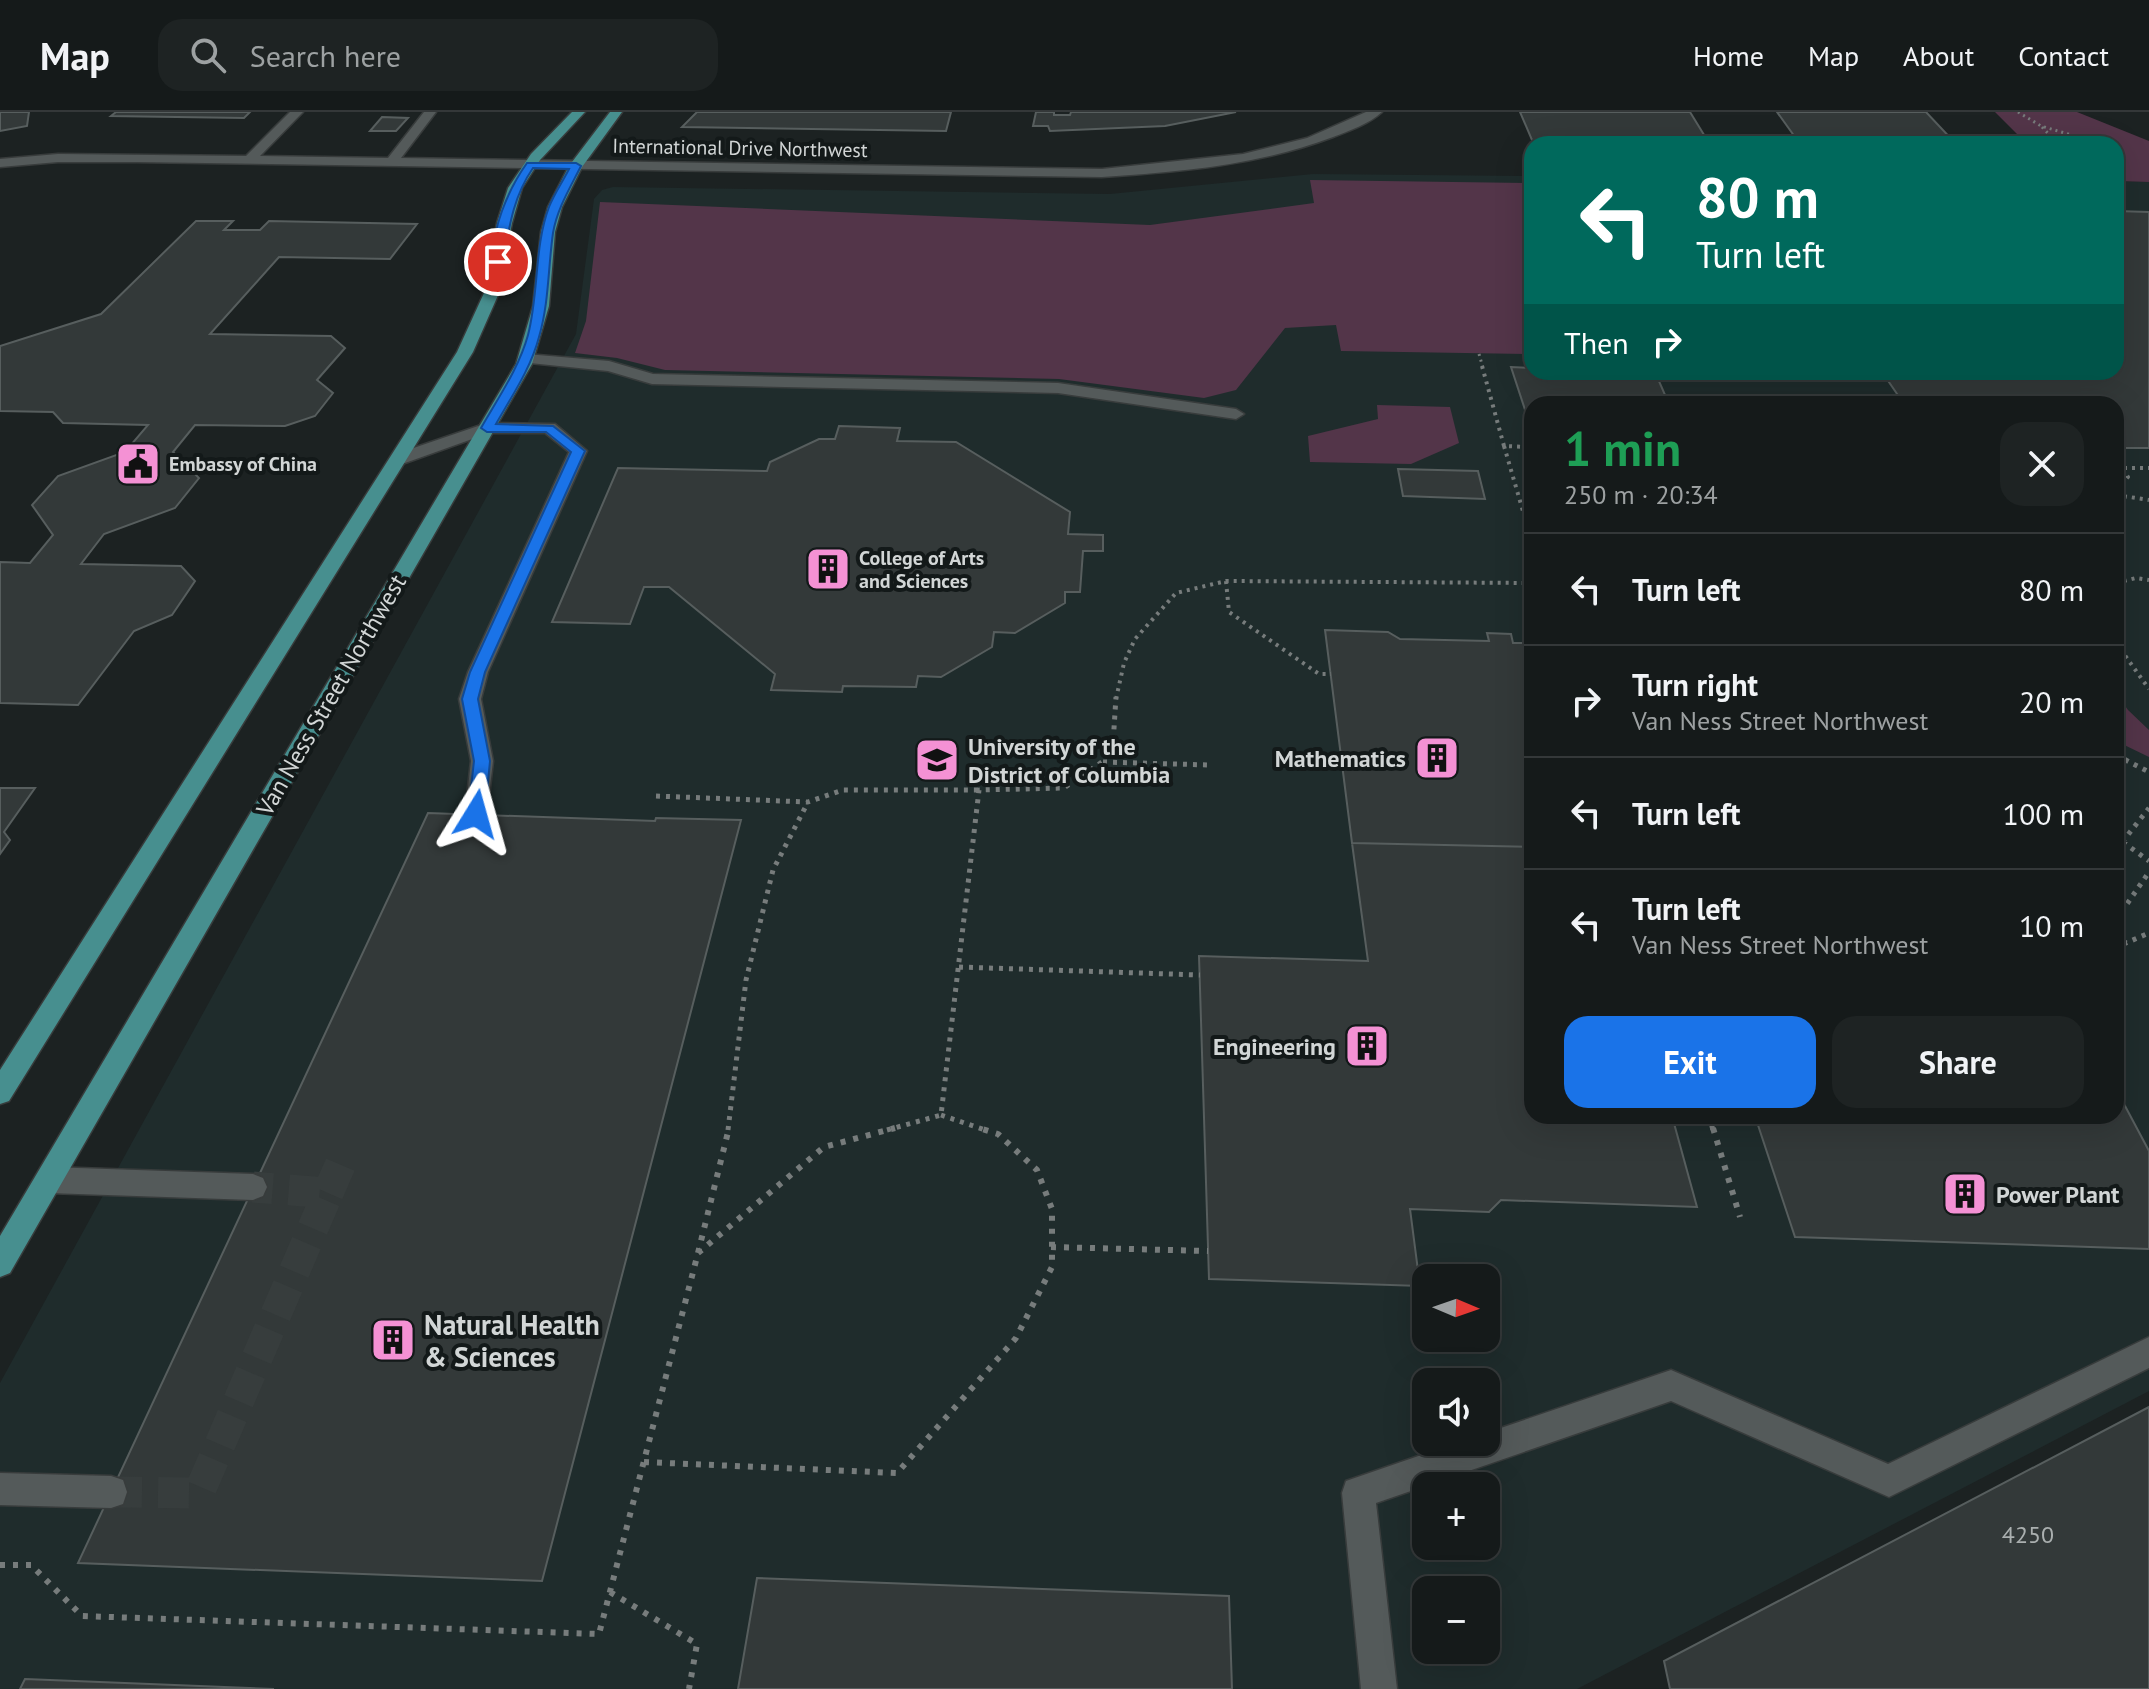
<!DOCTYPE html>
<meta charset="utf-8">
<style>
:root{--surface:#151a1a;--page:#1e2323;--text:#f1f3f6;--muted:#9da1a2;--line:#343839;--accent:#1a73e8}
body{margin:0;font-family:"PT Sans",sans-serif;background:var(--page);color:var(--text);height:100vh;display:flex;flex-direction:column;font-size:30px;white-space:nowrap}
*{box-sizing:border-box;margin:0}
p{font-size:26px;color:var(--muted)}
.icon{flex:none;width:44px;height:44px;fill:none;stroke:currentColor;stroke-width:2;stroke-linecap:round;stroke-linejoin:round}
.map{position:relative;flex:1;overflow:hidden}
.sheet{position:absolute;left:1524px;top:284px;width:600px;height:728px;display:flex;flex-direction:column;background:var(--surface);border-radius:24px;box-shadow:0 8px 32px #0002,0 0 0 2px var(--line)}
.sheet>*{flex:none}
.guide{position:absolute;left:1524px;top:24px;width:600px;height:244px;border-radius:24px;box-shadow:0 8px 32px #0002,0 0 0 2px var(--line);background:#00695c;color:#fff;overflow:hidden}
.needle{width:52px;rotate:92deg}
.fabs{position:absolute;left:1412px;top:1152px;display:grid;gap:16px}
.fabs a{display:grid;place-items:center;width:88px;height:88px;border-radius:16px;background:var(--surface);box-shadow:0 8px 32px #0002,0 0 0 2px var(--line);font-size:40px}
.pin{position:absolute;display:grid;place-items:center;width:68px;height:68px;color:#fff;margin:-34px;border:4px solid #fff;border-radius:50%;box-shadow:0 2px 8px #0007}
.me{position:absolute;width:88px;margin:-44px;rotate:8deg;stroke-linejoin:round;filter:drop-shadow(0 0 6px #0008)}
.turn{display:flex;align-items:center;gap:28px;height:168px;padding:0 40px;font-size:36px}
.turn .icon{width:104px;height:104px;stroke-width:2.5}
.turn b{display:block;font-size:56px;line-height:68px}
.then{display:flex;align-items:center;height:76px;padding:0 40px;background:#0003;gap:16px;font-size:30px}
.round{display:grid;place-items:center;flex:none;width:84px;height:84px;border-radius:24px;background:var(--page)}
.overview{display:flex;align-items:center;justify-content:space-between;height:136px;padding:0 40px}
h1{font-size:48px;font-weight:600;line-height:60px;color:#1e9e55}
.primary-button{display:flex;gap:16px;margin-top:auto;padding:16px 40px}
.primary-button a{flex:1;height:92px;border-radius:24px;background:var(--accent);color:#fff;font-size:32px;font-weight:600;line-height:92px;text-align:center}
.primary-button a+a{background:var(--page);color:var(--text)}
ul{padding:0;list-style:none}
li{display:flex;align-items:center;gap:24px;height:112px;padding:0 40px;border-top:2px solid var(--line)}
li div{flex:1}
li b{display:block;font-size:30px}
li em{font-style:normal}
header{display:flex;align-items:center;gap:48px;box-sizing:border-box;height:112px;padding:0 40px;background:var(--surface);border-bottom:2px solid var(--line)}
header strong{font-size:38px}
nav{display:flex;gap:44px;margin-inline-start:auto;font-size:28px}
.search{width:560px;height:72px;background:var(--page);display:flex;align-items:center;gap:20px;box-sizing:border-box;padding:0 28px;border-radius:24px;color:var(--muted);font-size:30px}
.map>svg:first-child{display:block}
.built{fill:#1f2c2c;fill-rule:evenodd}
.green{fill:#533549}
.building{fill:#333939;stroke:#575e5e;stroke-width:2}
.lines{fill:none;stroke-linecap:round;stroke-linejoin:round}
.minor-tunnel{stroke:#373d3d;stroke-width:31;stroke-dasharray:31 16;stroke-linecap:butt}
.minor-casing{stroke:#383c3c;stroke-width:3}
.major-casing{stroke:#383c3c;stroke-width:3}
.path-far3{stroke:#777c7c;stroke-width:3;stroke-dasharray:2 4;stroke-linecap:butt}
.path-far2{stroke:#777c7c;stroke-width:4;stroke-dasharray:3 5;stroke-linecap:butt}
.path-far1{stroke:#777c7c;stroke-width:5;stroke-dasharray:4 6;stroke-linecap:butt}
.path{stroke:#777c7c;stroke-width:6;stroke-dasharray:5 8;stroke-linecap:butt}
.minor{fill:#545a5a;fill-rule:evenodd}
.major{fill:#478f8f;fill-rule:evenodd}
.route{fill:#1a73e8;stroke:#114b97;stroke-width:2}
.labels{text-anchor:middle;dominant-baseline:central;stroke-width:8;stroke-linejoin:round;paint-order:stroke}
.far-street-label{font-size:20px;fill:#d2d6d6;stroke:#131919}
.far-poi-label{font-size:20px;font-weight:bold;fill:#d2d6d6;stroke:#131919;text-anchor:start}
.street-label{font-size:24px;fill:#d2d6d6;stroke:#131919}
.poi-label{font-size:24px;font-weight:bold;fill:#d2d6d6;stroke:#131919;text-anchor:start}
.near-number-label{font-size:24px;fill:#aaafaf}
.near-poi-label{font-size:28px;font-weight:bold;fill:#d2d6d6;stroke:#131919;text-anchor:start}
</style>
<header>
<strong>Map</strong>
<div class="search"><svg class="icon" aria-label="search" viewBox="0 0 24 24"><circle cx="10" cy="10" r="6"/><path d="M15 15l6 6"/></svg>Search here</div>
<nav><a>Home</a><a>Map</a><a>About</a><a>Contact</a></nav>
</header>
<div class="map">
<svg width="2149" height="1577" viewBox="0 0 2149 1577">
<rect width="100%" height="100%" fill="#1c2222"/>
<path class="built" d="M1313 62 1532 64V260H2116V69L2149 70V1279L1577 1577H0V1271L576 222 594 87 602 78 613 75 1110 82ZM1532 292H2116V1004H1532ZM1426 1166H1486V1226H1426ZM1426 1270H1486V1330H1426ZM1426 1374H1486V1434H1426ZM1426 1478H1486V1538H1426Z"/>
<path class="green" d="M1995 0H2077L2149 29V70L2116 69V32H2027Z
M1310 68 1532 71V242L1341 239 1336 213 1285 216 1236 278 1204 286 1059 267 665 258 617 246 575 241 586 209 600 90 1150 113 1314 91Z
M1377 293 1450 295 1459 331 1411 352 1310 350 1308 324 1378 307Z
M2116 581 2128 598 2149 618V645L2116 629Z"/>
<path class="building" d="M0 0H29L27 14 0 19Z
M116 0H250L244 6 111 4Z
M697 0H951L946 19 682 15Z
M1036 0H1054V3H1070L1071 0H1236L1165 14 1050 19 1048 14H1033Z
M1520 0H1690L1709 31 1532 28Z
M1777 0H1926L1956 32 1827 29 1830 32H1800Z
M382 5 408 6 396 19H370Z
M2116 99 2149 100V336H2116V292H1904L1882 260H2116Z
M196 109H233L224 118H260L269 109 417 112 390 147 279 145 210 222 331 224 345 236 317 268 333 281 315 304 285 314 195 313 173 340 199 366 175 396 104 422 81 452 181 454 195 469 172 503 134 519 78 593 0 591V450L30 451 53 423 32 393 58 364 125 340 148 313 63 311 53 300 0 299V234L101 202Z
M1511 255 1532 256V260H1655L1669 292H1532V319Z
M839 314 900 316 897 329 956 330 1070 400 1068 422 1103 423V439H1083L1080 480H1065V491L1015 521 994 520 992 535 941 565 918 564 916 575 843 574 842 580 771 578 775 562 669 475H644L630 512 552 510 618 356 767 359 770 350 819 327H835Z
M1398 357 1478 359 1485 387 1403 384Z
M1325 518 1388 520 1400 527 1489 529 1487 521 1511 522 1513 531H1532V735L1352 731Z
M0 676H35L4 720 10 728 0 742Z
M428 701 655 709 656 706 741 708 542 1469 78 1451Z
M1352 731 1532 735V1004H1672L1697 1095 1501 1088 1489 1100 1410 1097 1420 1174 1209 1167 1199 844 1368 849Z
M2116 977 2149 1039V1137L1795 1125 1755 1004H2116Z
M2149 1295V1577H1670L1664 1549Z
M757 1466 1229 1484 1232 1577H738Z
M25 1567 274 1577H20Z"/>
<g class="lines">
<path class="minor-tunnel" d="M328 1081 345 1042
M111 1380 199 1381 328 1081 253 1075"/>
<g class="minor-casing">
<path id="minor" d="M290 0H303L260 44 388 46 424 0H436L401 46 1102 57 1243 42 1307 26 1366 0H1382C1369 12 1349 19 1333 25 1259 53 1180 60 1102 65L136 50H58L0 55V47L58 42 246 44Z
M526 242 609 249 653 262 1058 271 1236 297 1244 302 1236 307 1058 281 652 272 608 259 520 250 518 247Z
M487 311 555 312 587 339 488 560 481 587 493 649 487 702 484 708 476 710 468 708 465 702 471 649 459 587 468 560 569 340 545 321H489L405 351 399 352 390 347 393 343Z
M49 1055 253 1062 263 1066 267 1075 263 1084 253 1088 49 1081 39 1077 35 1068 39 1059Z
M2149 1225V1256L1889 1385 1671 1289 1376 1391 1397 1577H1361L1342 1381 1346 1369 1459 1330H1486V1321L1671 1258 1888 1352Z
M0 1361 111 1364 123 1368 127 1380 123 1392 111 1396 0 1393Z"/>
</g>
<g class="major-casing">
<path id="major" d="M572 0H585L540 48 522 76 512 111 499 181 473 240 9 989 0 992V958L457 240 484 181 497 111 508 76 531 42Z
M610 0H622L582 55 562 95 555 120 549 194 532 252 10 1161 0 1165V1124L516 252 533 194 541 120 548 95 569 54Z"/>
</g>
<path class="path-far3" d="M2018 0 2041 14 2102 32
M2042 15 2058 32
M1479 242 1483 256"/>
<path class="path-far2" d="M1482 254 1504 334 1527 335 1532 351
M1504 334 1532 430
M2116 356H2149
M2116 378 2128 365 2122 356
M2116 383 2149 388
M1226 469 1229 500 1319 562H1331
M2116 471 2136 466 2149 468
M2116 531 2149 577
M1116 587 1124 551 1135 527 1176 481 1226 469 1532 471"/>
<path class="path-far1" d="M2116 643 2149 660
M1103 650 1210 653
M656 684 808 690 843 678H979
M2123 730 2149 749
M2116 738 2149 696
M2116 808 2149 760
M2116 823 2126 831 2149 821
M959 855 1200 863
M941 1003 985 1018
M1709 1004 1713 1018
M728 1018 746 868 773 758 808 690
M887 1018 941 1003 979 678 1064 676 1102 650 1113 632 1116 585"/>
<path class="path" d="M1713 1016 1740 1105
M1051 1135 1208 1139
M698 1141 729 1016
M644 1350 897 1361 1016 1226 1052 1155V1097L1037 1058 998 1022 979 1016
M0 1453H31L82 1504 599 1522 698 1141 824 1035 895 1016
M610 1480 697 1532 689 1577"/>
<use href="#minor" class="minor"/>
<use href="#major" class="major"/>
</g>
<path class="route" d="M527 51H576L581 54C570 76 557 97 553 121 548 156 549 191 539 225 531 256 512 284 496 312L553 314 585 339 485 560 478 587 490 649 485 702 476 708 468 702 474 649 462 587 470 560 571 340 546 320H487L481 316C498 286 519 256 528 223 539 181 534 135 549 95 554 82 563 69 569 57L533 56C513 85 509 116 503 150L494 152C489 121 509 76 527 51Z"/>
<defs>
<g id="civic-square" transform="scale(2.3)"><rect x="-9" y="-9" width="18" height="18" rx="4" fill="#f491d4" stroke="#131919"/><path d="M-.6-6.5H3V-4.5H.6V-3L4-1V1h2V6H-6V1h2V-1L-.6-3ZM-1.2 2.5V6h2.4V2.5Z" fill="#111"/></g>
<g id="building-square" transform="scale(2.3)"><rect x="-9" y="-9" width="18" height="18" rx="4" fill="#f491d4" stroke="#131919"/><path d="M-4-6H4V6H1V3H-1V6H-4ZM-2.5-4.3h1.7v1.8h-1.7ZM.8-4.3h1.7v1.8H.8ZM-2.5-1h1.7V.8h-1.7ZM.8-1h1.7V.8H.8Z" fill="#111"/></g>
<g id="university-square" transform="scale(2.3)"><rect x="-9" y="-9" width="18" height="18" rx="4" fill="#f491d4" stroke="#131919"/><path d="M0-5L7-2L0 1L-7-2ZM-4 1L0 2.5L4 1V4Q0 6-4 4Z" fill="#111"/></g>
</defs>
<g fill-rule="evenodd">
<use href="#civic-square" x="138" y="352"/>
<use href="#building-square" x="828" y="457"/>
<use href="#building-square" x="1437" y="646"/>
<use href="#university-square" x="937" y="648"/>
<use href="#building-square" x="1367" y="934"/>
<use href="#building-square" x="1965" y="1082"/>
<use href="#building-square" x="393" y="1228"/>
</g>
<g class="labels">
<g class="far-street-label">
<text transform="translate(740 36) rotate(1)">International Drive Northwest</text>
</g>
<g class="far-poi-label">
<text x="169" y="352">Embassy of China</text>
<text x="859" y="446">College of Arts<tspan x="859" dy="23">and Sciences</tspan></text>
</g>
<g class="street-label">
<text transform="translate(331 583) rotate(-60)">Van Ness Street Northwest</text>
</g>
<g class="poi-label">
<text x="968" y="634">University of the<tspan x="968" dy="28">District of Columbia</tspan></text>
<text x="1406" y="646" text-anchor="end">Mathematics</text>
<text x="1336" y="934" text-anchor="end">Engineering</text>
<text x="1996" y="1082">Power Plant</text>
</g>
<g class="near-number-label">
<text x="2028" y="1422">4250</text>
</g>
<g class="near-poi-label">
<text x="424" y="1212">Natural Health<tspan x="424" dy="32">&amp; Sciences</tspan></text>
</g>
</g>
</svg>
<div class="fabs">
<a><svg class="needle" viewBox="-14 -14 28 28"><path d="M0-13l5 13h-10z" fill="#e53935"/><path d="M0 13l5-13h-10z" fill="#9da1a2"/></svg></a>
<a><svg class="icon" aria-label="sound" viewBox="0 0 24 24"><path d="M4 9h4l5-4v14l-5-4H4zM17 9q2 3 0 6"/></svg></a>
<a>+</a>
<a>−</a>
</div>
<div class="pin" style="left:498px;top:150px;background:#d93025"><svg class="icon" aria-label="arrive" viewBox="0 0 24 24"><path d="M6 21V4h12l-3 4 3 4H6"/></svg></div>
<svg class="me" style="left:476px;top:702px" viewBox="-20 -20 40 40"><path d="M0-17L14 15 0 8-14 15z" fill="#1a73e8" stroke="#fff" stroke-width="4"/></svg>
<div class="guide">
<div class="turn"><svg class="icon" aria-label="left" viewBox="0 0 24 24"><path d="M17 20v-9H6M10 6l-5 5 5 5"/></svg><div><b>80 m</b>Turn left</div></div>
<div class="then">Then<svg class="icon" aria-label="right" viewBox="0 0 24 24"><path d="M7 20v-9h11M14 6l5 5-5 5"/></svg></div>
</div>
<section class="sheet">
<div class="overview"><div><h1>1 min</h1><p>250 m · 20:34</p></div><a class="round"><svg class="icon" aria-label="close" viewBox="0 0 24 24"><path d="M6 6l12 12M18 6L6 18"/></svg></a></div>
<ul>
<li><svg class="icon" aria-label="left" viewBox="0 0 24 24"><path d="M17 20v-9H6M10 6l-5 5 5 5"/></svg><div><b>Turn left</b></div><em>80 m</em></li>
<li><svg class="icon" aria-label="right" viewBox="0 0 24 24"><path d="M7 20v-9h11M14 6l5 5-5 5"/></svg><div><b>Turn right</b><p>Van Ness Street Northwest</p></div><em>20 m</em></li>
<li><svg class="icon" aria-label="left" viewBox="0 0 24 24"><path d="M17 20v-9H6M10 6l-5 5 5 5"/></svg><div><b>Turn left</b></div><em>100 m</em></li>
<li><svg class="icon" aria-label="left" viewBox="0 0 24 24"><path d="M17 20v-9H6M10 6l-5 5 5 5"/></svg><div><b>Turn left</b><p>Van Ness Street Northwest</p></div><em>10 m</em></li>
</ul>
<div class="primary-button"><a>Exit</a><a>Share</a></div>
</section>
</div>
